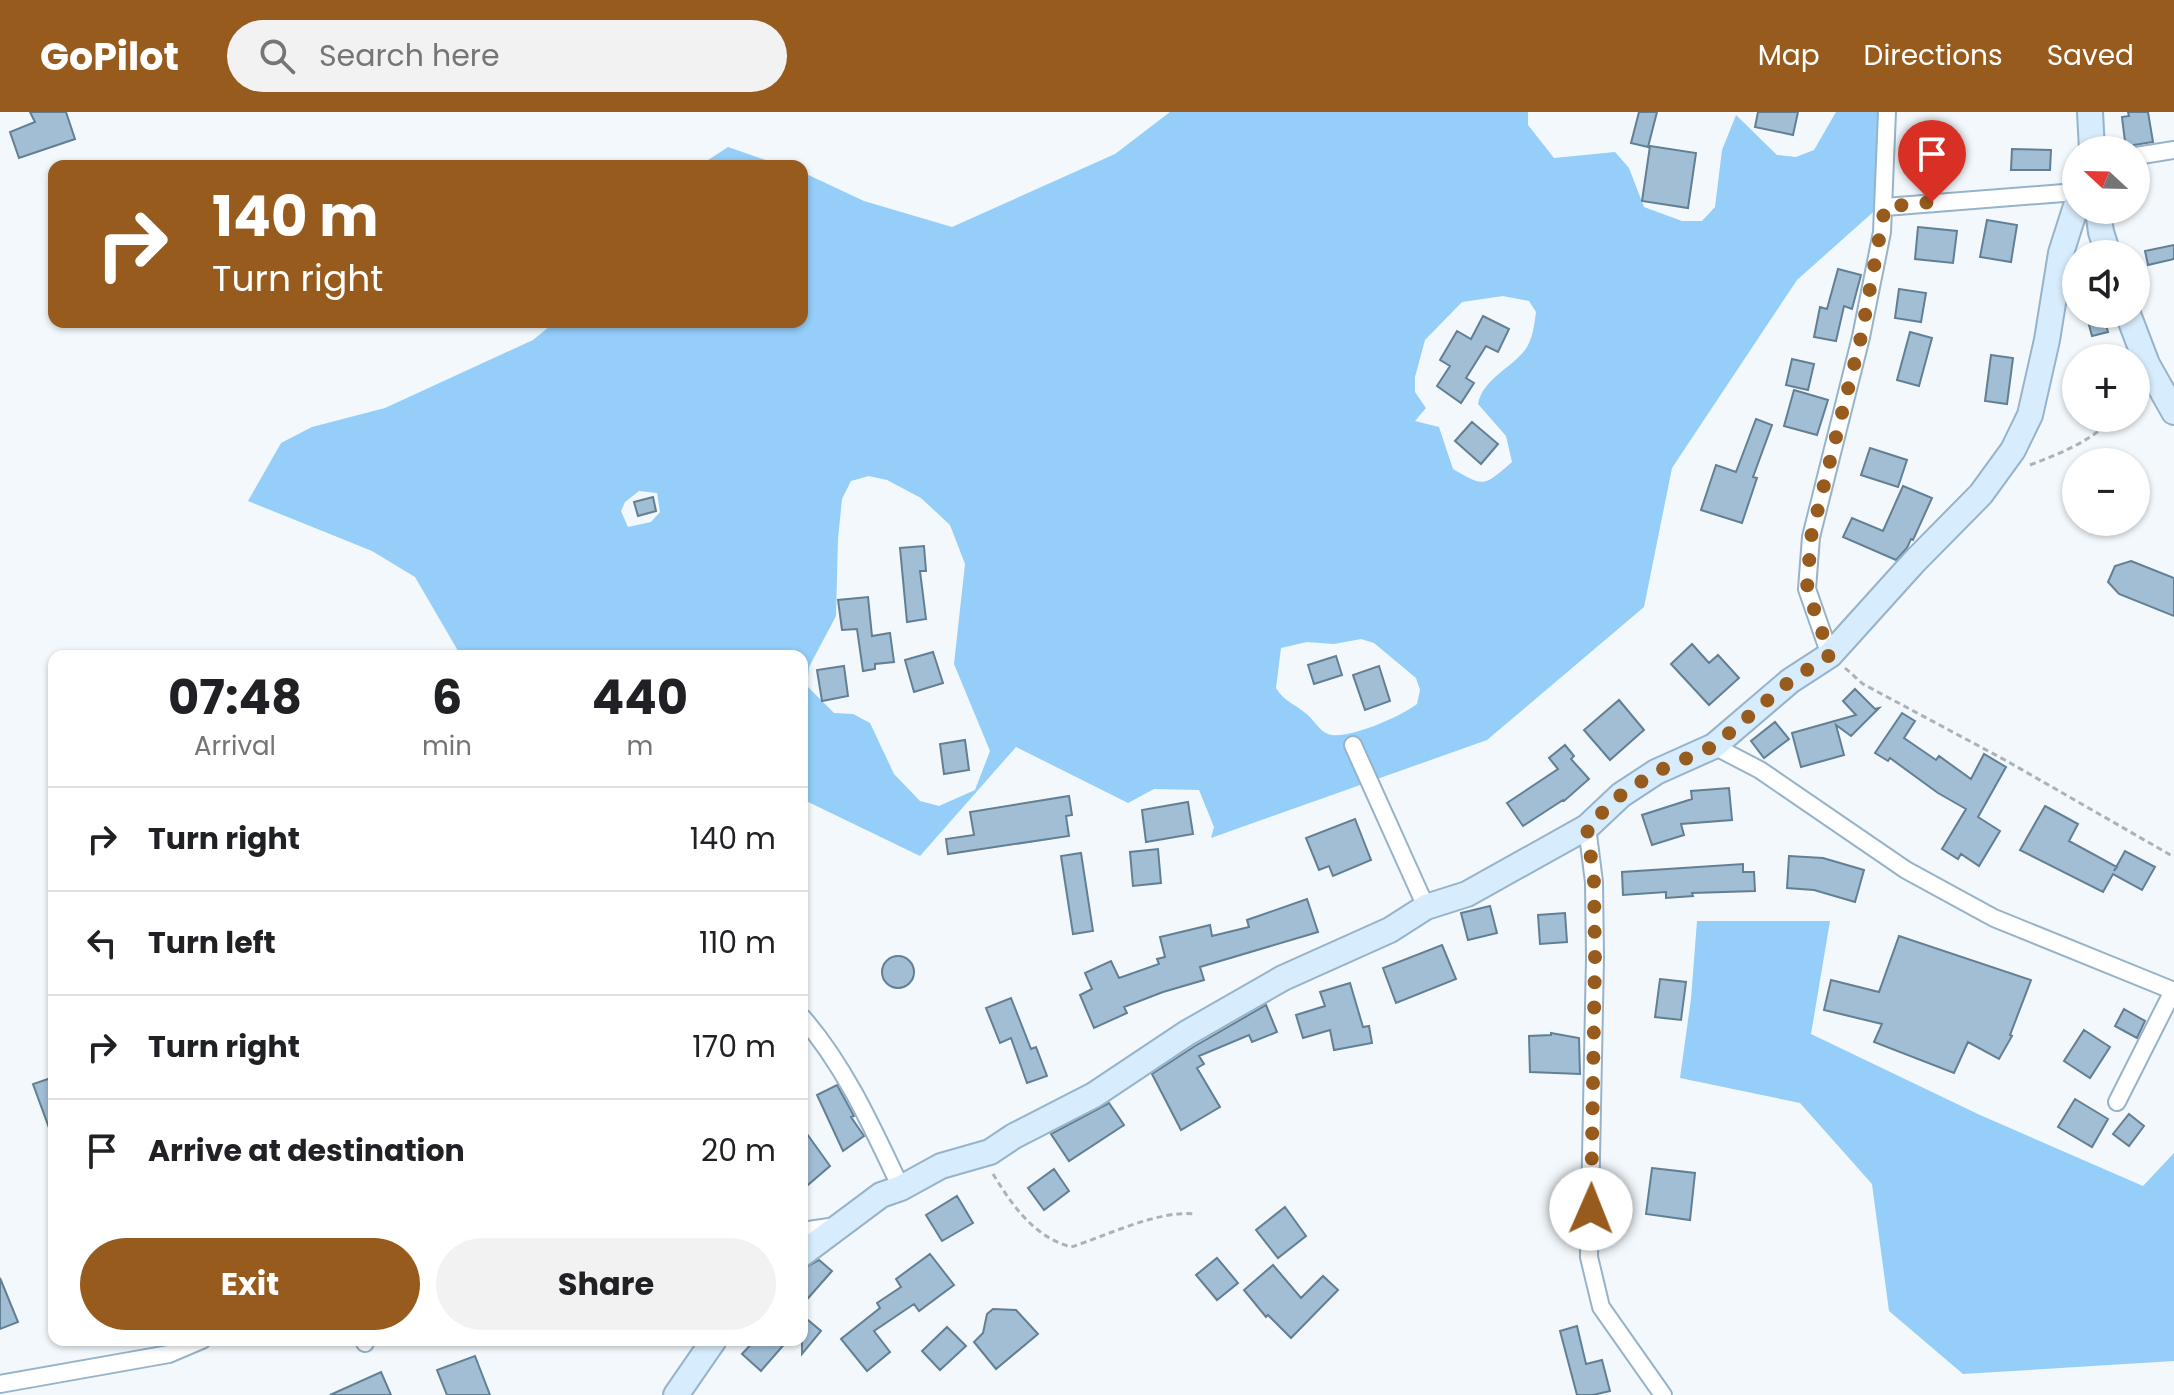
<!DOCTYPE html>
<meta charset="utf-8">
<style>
:root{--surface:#fff;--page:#f2f2f2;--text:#202124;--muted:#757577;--line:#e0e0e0;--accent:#975b1d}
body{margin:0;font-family:Poppins,sans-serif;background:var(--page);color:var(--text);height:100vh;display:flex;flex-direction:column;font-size:30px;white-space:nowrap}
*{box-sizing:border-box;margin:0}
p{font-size:26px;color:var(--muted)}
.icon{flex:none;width:44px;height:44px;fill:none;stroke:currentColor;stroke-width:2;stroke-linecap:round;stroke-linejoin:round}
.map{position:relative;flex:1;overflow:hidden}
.panel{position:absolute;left:48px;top:538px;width:760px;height:696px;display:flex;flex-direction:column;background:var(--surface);border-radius:16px;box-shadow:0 2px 6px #0004}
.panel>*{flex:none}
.banner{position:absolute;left:48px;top:48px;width:760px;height:168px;border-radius:16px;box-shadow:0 2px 6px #0004;background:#975b1d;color:#fff;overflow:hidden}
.needle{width:52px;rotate:292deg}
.fabs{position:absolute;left:2062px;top:24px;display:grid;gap:16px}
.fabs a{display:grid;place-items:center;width:88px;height:88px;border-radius:50%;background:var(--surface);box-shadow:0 2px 6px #0004;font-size:40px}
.pin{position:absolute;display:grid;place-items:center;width:68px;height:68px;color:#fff;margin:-82px -34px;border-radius:50% 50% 50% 0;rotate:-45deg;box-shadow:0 0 8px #0007}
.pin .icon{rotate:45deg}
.me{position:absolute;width:88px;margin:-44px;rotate:1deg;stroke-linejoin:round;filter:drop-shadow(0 0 6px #0008)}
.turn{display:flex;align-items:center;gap:28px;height:168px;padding:0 32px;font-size:36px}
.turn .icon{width:104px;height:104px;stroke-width:2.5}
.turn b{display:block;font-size:56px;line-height:68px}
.eta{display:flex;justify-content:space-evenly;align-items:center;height:136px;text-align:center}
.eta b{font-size:48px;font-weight:700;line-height:56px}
.button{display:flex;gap:16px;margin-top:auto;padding:16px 32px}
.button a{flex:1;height:92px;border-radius:48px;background:var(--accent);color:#fff;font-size:32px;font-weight:700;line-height:92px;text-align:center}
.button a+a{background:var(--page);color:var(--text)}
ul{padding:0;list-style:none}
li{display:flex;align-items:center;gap:24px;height:104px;padding:0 32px;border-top:2px solid var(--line)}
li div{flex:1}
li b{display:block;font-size:30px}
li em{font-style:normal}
header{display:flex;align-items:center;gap:48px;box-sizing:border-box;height:112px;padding:0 40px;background:var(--accent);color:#fff}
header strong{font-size:38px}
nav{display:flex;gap:44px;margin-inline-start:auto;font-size:28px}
.search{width:560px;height:72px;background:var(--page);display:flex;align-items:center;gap:20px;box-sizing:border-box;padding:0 28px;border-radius:44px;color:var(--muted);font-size:30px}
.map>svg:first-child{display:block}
.green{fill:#94cef9;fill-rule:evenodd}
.building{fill:#a1bed5;stroke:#637f94;stroke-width:2}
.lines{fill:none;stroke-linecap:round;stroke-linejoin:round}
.street-casing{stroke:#96b3ca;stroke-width:20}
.secondary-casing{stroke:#96b3ca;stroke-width:28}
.path{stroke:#abb3b9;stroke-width:3;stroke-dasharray:6 4;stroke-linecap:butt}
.street{stroke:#fff;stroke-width:16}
.secondary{stroke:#d7ecfc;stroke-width:24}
.route{stroke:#975b1d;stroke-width:14;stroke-dasharray:0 25.2}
</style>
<header>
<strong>GoPilot</strong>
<div class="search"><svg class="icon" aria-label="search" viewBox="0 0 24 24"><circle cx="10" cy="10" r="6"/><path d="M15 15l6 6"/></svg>Search here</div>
<nav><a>Map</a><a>Directions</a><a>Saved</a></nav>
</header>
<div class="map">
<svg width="2174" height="1283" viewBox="0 0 2174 1283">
<rect width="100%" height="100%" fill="#f2f8fc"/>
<path class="green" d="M1170 0H1528V13L1554 46 1615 40 1629 56 1644 95 1682 109H1702L1715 95 1722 38 1736 3 1777 43 1796 45 1814 38 1836 0H1884L1880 94 1797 168 1672 356 1644 495 1487 628 1211 726 1214 715 1199 678 1154 677 1128 691 1016 635 920 744 802 687V544H461L415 465 372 439 248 389 281 331 312 315 385 296 533 228 555 210H802V60L864 89 952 115 1115 42ZM1503 184 1529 189 1536 200C1534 213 1533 227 1525 238 1510 257 1483 267 1478 292L1506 324 1512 350C1484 374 1485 376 1453 357L1439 315 1415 309 1426 296 1415 280V265L1425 228 1462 190ZM869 364 887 368 921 386 950 413 965 452 954 552 990 639 975 678 939 694 920 689 894 662 870 611 853 602 834 601 807 574 809 555 836 504 838 427 842 387 851 369ZM639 379 657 381 660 400 651 410 628 415 621 399 625 390ZM1361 527 1374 531 1416 566 1420 578 1417 592C1402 604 1346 629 1328 622 1318 618 1313 606 1304 600 1293 591 1284 589 1276 576L1281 536 1307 530 1334 532Z
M728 35 783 54H699Z
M1697 809H1830L1811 922 1980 1003 2143 1074 2174 1041V1249L1963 1262 1889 1199 1872 1072 1800 991 1680 966 1691 887Z"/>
<path class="building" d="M30 0H66L75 27 19 46 10 20 35 10Z
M1639 0H1657L1648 35 1631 31Z
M1758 0H1798L1793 23 1755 15Z
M2128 0H2148L2153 30 2134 33 2126 38 2122 5 2129 4Z
M1650 34 1696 41 1688 96 1642 89Z
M2012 37 2051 38 2050 58H2011Z
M1987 108 2017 113 2011 150 1980 145Z
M1918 115 1957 119 1953 151 1915 147Z
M2174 133V147L2148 153 2145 139Z
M1838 157 1861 163 1852 197 1844 194 1836 229 1814 225 1820 195 1827 197Z
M1899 177 1926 181 1921 210 1895 206Z
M2086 202H2103L2108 220 2092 224Z
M1483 204 1509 217 1498 240 1486 234 1466 266 1474 271 1461 291 1437 274 1450 254 1440 248 1457 219 1471 227Z
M1910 220 1932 226 1919 274 1897 268Z
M1991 243 2013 246 2007 292 1985 289Z
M1792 247 1814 252 1808 278 1786 273Z
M1794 278 1828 288 1817 323 1784 314Z
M1756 307 1772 313 1753 365 1757 366 1742 411 1701 398 1716 353 1736 360Z
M1472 310 1498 332 1481 352 1455 329Z
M1870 336 1907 348 1898 375 1861 363Z
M1903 374 1932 386 1913 428 1911 427 1907 436 1896 448 1843 425 1852 406 1883 419Z
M653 385 656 399 638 404 634 390Z
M924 434 926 459H920L926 507 907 510 900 436Z
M2131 449 2174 466V504L2119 482 2108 470 2115 454Z
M868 485 872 524 890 521 894 550 875 552V557L863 559 857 517 842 518 838 488Z
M1692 532 1709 551 1718 543 1739 566 1709 593 1671 552Z
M933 540 943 571 914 580 905 548Z
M1336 544 1342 563 1314 572 1308 553Z
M844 554 848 584 822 589 817 558Z
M1379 554 1390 589 1365 598 1353 563Z
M1855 577 1875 597 1879 596 1851 624 1836 613 1844 643 1801 655 1792 621 1856 603 1843 589Z
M1619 588 1644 618 1610 648 1584 618Z
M1902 601 1915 609 1904 626 1936 648 1939 644 1971 667 1984 642 2006 655 1978 705 2000 719 1979 754 1961 742 1958 747 1942 737 1966 697 1938 681 1890 646 1888 649 1875 641Z
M1775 610 1789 627 1764 646 1751 629Z
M965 628 969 658 944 662 940 632Z
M1565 633 1574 644 1571 647 1589 667 1564 689 1563 688 1523 714 1507 691 1558 657 1549 646Z
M1729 676 1732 708 1681 712 1684 723 1652 733 1642 703 1692 687 1691 679Z
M1069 684 1072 703 1066 704 1069 724 948 742 946 727 974 723 970 700Z
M1188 690 1193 722 1146 730 1142 698Z
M2045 694 2078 712 2069 729 2117 755 2114 759 2125 739 2155 755 2142 778 2113 762 2103 780 2020 738Z
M1355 707 1371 748 1333 764 1329 754 1319 758 1306 726Z
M1158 737 1161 771 1133 774 1130 740Z
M1081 741 1093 819 1073 822 1061 744Z
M1789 744 1823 746 1864 758 1855 790 1814 778 1787 776Z
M1743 752V760H1754L1755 779 1692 781 1693 784 1666 786V780L1623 783 1622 760Z
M1307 787 1318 820 1200 855 1204 868 1163 880 1124 895 1127 901 1094 916 1080 883 1092 877 1085 861 1111 849 1119 866 1159 852 1157 847 1165 845 1160 825 1210 813 1212 824 1249 815 1247 808Z
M1490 794 1497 821 1468 828 1461 801Z
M1565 801 1567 830 1540 832 1538 803Z
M1899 824 2031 868 2010 923 2012 924 1999 947 1968 930 1954 961 1874 930 1882 912 1824 898 1831 868 1879 880Z
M1442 833 1456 867 1396 891 1383 856Z
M882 860a16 16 0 1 1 32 0a16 16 0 1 1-32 0Z
M1660 867 1686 870 1681 908 1655 905Z
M1350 871 1363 915 1369 914 1372 931 1334 938 1330 918 1303 926 1296 903 1325 894 1320 880Z
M1011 886 1031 937 1036 935 1047 964 1027 971 1011 926 1000 931 986 896Z
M1266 893 1277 920 1252 930 1249 923 1199 944 1204 952 1197 956 1220 995 1181 1018 1152 962 1195 934Z
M2124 897 2145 909 2137 926 2115 914Z
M2084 918 2110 935 2090 966 2064 949Z
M1551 921 1579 926 1580 962 1530 960 1529 924 1551 923Z
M54 965V1024H52L33 972Z
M837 973 854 1004 851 1005 864 1024 843 1039 817 983Z
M2075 987 2108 1007 2092 1035 2058 1015Z
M1109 991 1124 1013 1069 1049 1051 1022Z
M2129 1002 2144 1014 2129 1034 2113 1022Z
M802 1015 830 1054 802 1078Z
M1652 1056 1695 1061 1690 1108 1646 1102Z
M1054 1057 1069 1079 1044 1098 1028 1076Z
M957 1084 973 1111 942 1129 926 1103Z
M1285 1095 1306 1124 1278 1146 1256 1118Z
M930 1142 954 1173 919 1199 914 1192 874 1219 890 1240 867 1259 841 1227 880 1196 877 1191 901 1175 896 1167Z
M1217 1146 1238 1171 1217 1188 1196 1163Z
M819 1148 832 1159 802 1193V1157Z
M1273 1153 1301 1186 1323 1164 1338 1178 1291 1226 1268 1203 1266 1205 1244 1178Z
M0 1166 18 1210 0 1217Z
M993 1197 1016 1198 1038 1222 996 1257 974 1230 983 1221 987 1202Z
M802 1203 821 1219 802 1242Z
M1577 1214 1586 1252 1602 1248 1610 1279 1593 1283H1577L1560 1219Z
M947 1215 966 1234 940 1258 922 1239Z
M755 1228H788L761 1259 742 1242Z
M475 1244 490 1283H447L437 1258Z
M381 1260 391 1283H330Z"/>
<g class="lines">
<g class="street-casing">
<path id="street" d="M2136 44 2174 38
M1885 95 2076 80
M1830 543 1807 477 1811 425 1861 225 1882 120 1887 0
M1353 633 1426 795
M1714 634 1760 658 1906 758 1994 806 2174 879
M1587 715 1594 770 1595 846 1589 1145 1601 1195 1663 1283
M802 905C845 954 873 1017 901 1076
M2117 990 2173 879
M802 1119 836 1114
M365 1231 366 1228
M0 1272 169 1242 202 1228"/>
</g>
<g class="secondary-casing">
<path id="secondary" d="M2090 0 2092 38
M2098 98 2101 120 2108 142
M2128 202 2147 252 2174 300
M802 1142 881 1083 901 1076 941 1054 990 1040 1014 1024 1094 983 1187 921 1283 866 1390 818 1426 795 1467 782 1587 715 1621 683 1656 660 1714 634 1790 569 1830 543 1913 451 1981 382 2013 338 2030 303 2047 228 2061 141 2076 94
M676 1283 714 1228"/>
</g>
<path class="path" d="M2136 292 2146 291
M2030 353C2061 341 2090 330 2113 306
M1845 556 1863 572 2005 648 2174 745
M993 1062C1012 1093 1034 1125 1071 1135 1106 1124 1158 1098 1194 1102"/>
<use href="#street" class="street"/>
<use href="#secondary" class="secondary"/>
</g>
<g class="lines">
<path class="route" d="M1591 1097 1595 846 1594 770 1587 715 1621 683 1656 660 1714 634 1790 569 1830 543 1807 477 1811 425 1861 225 1885 95 1932 90"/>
</g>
</svg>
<div class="fabs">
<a><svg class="needle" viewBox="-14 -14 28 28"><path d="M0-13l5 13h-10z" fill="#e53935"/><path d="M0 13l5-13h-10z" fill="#757577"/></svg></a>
<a><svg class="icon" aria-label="sound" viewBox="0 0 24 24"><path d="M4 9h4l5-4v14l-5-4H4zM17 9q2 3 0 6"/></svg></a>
<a>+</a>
<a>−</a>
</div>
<div class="pin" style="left:1932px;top:90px;background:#d93025"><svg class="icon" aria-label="arrive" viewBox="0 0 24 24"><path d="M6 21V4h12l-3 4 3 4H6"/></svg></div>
<svg class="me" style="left:1591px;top:1097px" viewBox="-20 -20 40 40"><circle r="19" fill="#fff"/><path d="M0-13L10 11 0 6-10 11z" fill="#975b1d"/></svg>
<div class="banner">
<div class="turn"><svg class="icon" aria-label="right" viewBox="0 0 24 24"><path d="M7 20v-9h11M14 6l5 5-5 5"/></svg><div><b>140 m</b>Turn right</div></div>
</div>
<section class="panel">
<div class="eta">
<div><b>07:48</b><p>Arrival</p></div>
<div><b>6</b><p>min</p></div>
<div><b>440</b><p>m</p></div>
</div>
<ul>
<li><svg class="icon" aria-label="right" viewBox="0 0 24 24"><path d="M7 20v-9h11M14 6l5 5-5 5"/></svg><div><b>Turn right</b></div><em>140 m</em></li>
<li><svg class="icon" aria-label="left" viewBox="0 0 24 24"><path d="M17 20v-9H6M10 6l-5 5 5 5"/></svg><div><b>Turn left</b></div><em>110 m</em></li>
<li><svg class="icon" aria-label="right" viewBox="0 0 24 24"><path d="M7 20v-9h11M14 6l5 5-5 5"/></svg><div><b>Turn right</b></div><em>170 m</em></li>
<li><svg class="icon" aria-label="arrive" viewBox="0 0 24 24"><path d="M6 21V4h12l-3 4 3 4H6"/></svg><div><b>Arrive at destination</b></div><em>20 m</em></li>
</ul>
<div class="button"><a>Exit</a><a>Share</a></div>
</section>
</div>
